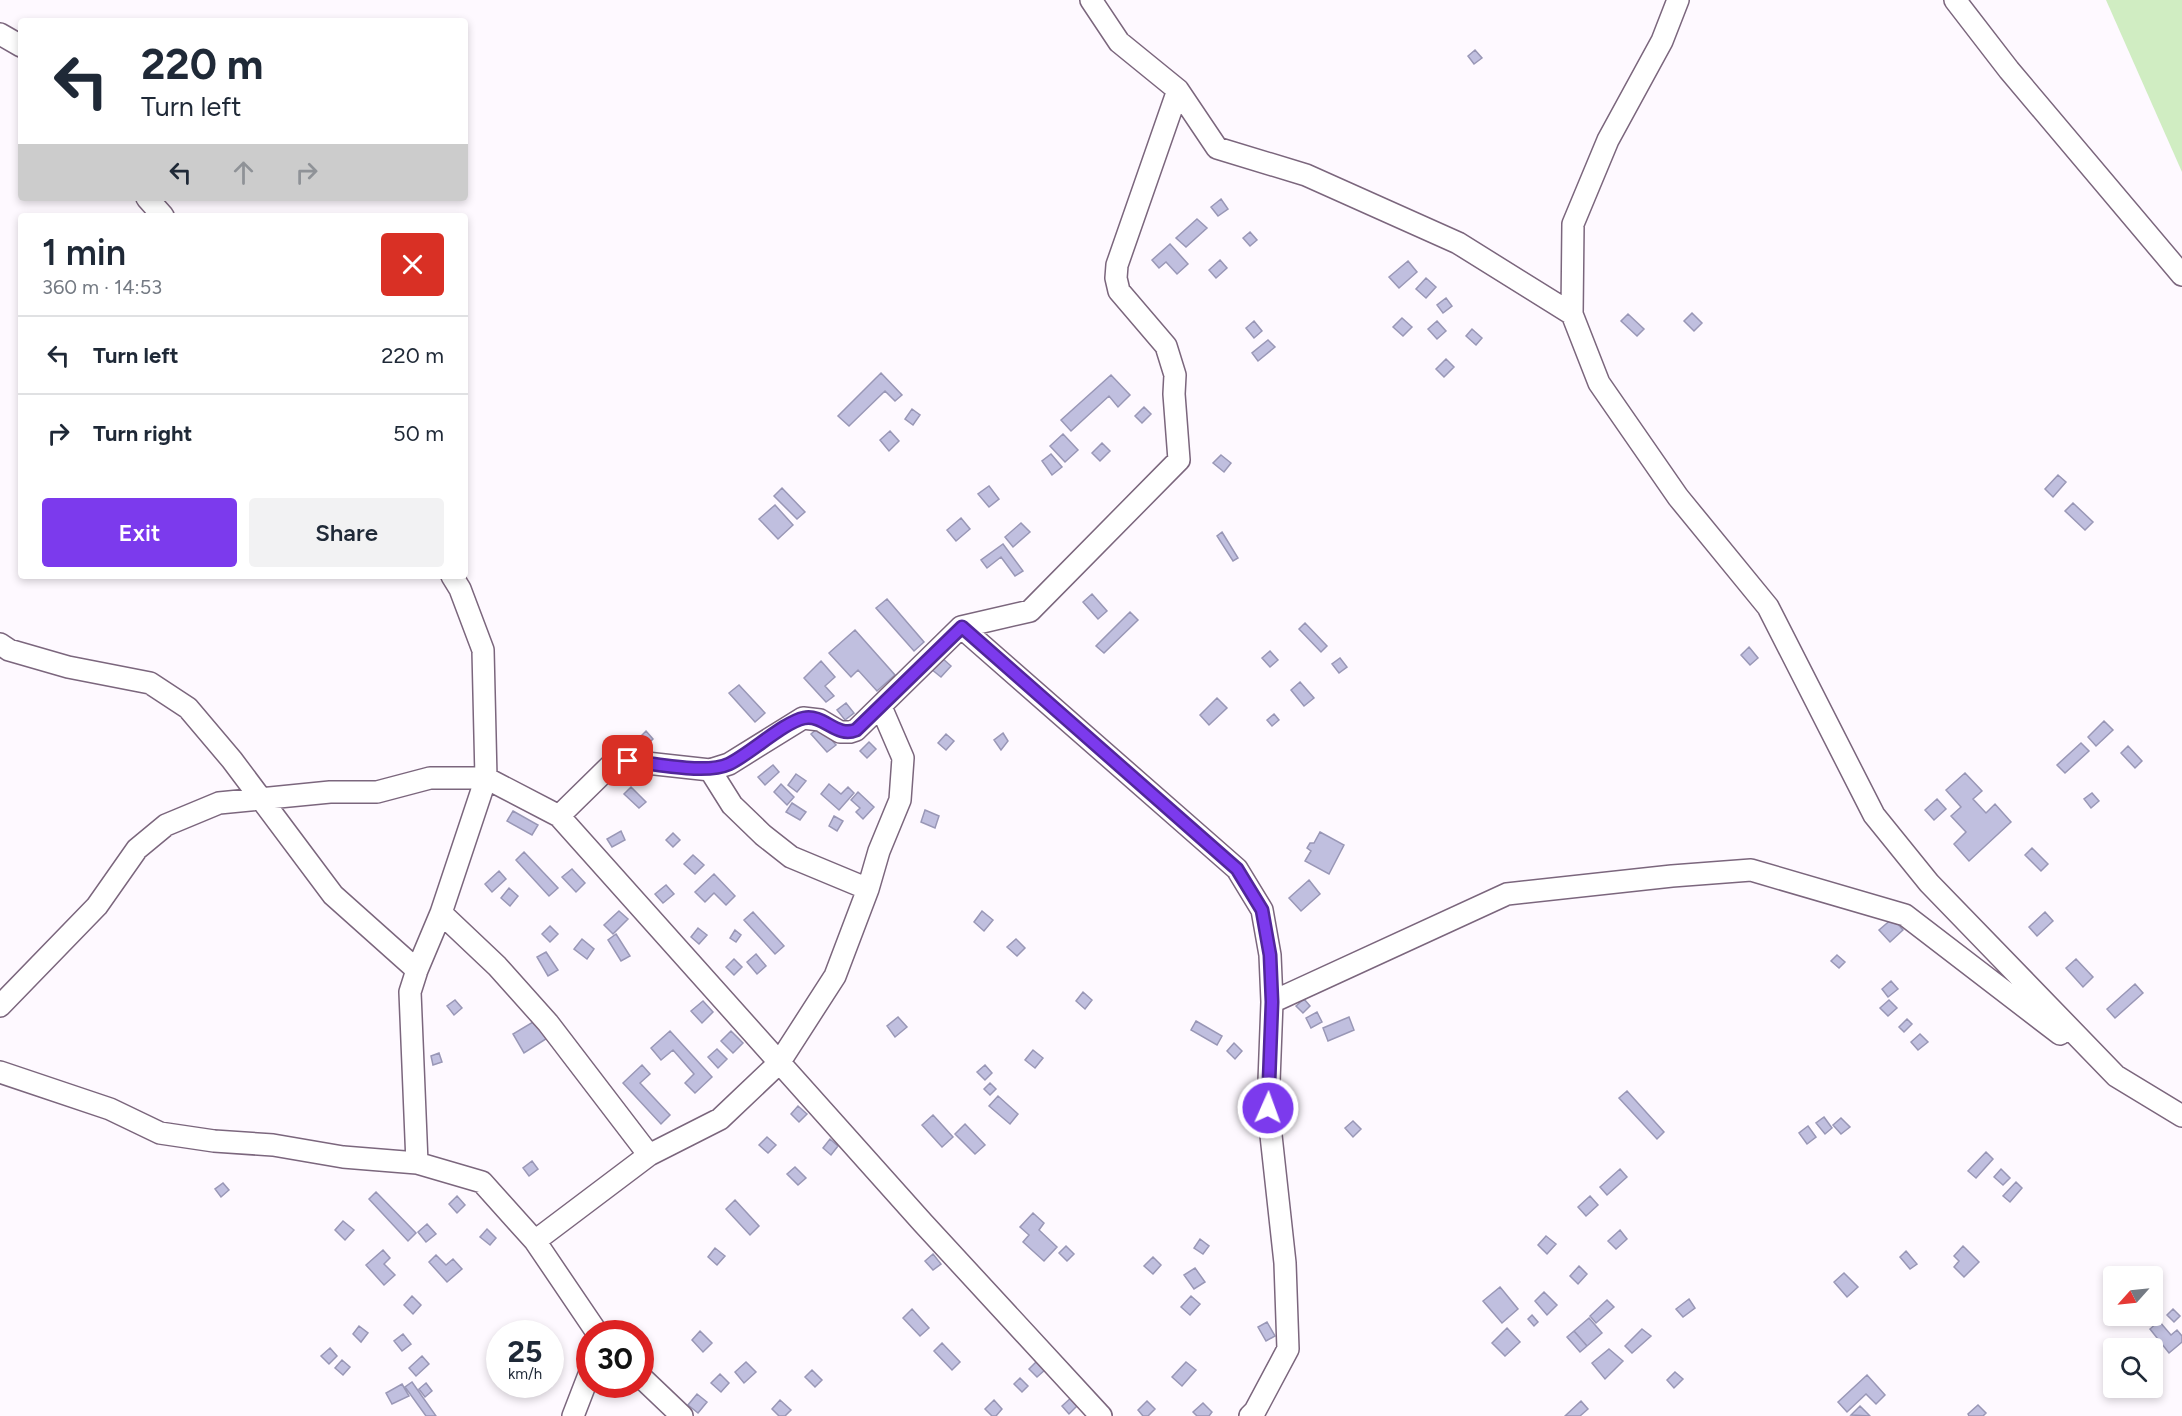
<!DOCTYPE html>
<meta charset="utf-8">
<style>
:root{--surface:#fff;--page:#f2f2f3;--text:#1f2937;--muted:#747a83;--line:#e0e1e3;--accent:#7c3aed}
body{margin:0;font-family:Figtree,sans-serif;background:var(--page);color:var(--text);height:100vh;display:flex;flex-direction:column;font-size:22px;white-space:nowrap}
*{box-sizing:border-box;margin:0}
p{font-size:20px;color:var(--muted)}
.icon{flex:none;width:33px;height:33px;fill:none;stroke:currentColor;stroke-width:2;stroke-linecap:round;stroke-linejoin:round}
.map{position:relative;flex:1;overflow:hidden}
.sheet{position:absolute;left:18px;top:213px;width:450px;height:366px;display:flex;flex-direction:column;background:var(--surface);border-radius:6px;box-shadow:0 3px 9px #0003}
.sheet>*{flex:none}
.hud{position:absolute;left:18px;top:18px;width:450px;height:183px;border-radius:6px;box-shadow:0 3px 9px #0003;background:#fff;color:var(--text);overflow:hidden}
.needle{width:39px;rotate:243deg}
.controls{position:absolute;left:2103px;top:1266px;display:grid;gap:12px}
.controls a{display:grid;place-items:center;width:60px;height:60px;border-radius:6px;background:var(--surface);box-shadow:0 3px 9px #0003;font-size:30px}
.speed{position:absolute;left:486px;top:1320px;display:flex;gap:12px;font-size:30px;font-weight:700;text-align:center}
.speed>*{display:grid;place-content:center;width:78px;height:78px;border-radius:50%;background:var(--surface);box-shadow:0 3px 9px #0003;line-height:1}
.speed small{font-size:15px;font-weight:400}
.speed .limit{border:9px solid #d22;background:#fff;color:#111}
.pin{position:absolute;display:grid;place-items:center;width:51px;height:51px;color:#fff;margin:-26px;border-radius:12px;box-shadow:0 3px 9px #0006}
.me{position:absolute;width:66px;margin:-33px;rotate:2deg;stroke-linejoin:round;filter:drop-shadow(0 0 4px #0008)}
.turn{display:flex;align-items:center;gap:21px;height:126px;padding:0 24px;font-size:27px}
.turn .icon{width:78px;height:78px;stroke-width:2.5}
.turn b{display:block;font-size:42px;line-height:51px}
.lanes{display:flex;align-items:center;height:57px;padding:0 24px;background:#0003;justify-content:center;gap:30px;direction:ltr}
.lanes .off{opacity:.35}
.round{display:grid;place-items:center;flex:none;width:63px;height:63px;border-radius:6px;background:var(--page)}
.summary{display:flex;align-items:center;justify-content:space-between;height:102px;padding:0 24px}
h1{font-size:36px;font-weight:600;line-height:45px}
.action{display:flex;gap:12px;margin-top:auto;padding:12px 24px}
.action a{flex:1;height:69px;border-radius:6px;background:var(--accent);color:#fff;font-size:24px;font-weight:600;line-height:69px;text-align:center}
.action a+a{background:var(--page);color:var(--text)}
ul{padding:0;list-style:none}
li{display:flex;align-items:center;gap:18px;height:78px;padding:0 24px;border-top:2px solid var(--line)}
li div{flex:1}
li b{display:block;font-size:22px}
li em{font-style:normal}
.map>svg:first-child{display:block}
.green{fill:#d0edc2}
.building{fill:#c0bfdf;stroke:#9997b6;stroke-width:1.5}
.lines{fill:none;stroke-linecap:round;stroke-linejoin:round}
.street-casing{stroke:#7b667d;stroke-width:24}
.street{stroke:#fff;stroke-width:21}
.route-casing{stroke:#51269a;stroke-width:15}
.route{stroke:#7c3aed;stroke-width:10}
</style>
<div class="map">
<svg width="2182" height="1416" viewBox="0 0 2182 1416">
<rect width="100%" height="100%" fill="#fef9ff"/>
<path class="green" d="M2106 0H2182V172Z"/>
<path class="building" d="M1475 50 1482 58 1474 64 1468 56Z
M1221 199 1228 209 1218 216 1211 207Z
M1197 219 1207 228 1186 247 1176 238Z
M1250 232 1257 240 1250 246 1243 238Z
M1170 244 1188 264 1177 274 1166 262 1159 268 1152 260Z
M1220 260 1227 268 1216 278 1209 270Z
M1408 261 1417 272 1399 288 1389 277Z
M1426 278 1436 287 1426 298 1416 289Z
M1446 298 1452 306 1443 313 1437 305Z
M1692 313 1702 323 1694 331 1684 321Z
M1628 314 1644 329 1637 336 1621 321Z
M1402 318 1412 327 1403 336 1393 327Z
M1254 321 1262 331 1254 338 1246 328Z
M1437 321 1446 331 1437 339 1428 329Z
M1472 329 1482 338 1476 345 1466 336Z
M1268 340 1275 347 1258 361 1252 353Z
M1446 359 1454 367 1444 377 1436 369Z
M881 373 902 395 895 401 885 391 849 426 838 416Z
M1111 375 1130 395 1118 407 1109 396 1071 431 1061 420Z
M1144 407 1151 414 1142 423 1135 416Z
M912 409 920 415 913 425 905 419Z
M890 431 899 441 889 451 880 440Z
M1063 434 1078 450 1065 462 1050 446Z
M1102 443 1110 451 1100 461 1092 453Z
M1051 454 1062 467 1052 475 1042 461Z
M1221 455 1231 463 1224 472 1213 463Z
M2058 475 2066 482 2053 497 2045 489Z
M989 486 999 499 989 507 978 494Z
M782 488 805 512 797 519 774 496Z
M2073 503 2093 522 2085 530 2065 511Z
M775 505 793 525 778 539 759 519Z
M961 518 970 529 956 541 947 530Z
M1021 523 1030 532 1013 547 1005 537Z
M1222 532 1238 558 1233 561 1217 536Z
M1003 544 1023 571 1015 576 1001 557 987 568 981 560Z
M1092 594 1107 611 1098 619 1083 602Z
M887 599 924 642 914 651 876 608Z
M1130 612 1138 620 1104 653 1096 646Z
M1305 623 1327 646 1321 652 1299 629Z
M855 630 895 675 877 691 858 670 851 677 829 653Z
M1749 647 1758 658 1750 665 1741 655Z
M1270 651 1278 660 1270 667 1262 658Z
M941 657 951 666 941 677 931 669Z
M1340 658 1347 667 1339 673 1332 664Z
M821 661 835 677 825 686 834 696 826 702 804 678Z
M1300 682 1314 698 1304 706 1291 690Z
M739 685 765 713 755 722 729 693Z
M1217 698 1227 708 1209 725 1200 715Z
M846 703 854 713 845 720 837 710Z
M1274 714 1279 720 1272 726 1267 720Z
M2104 721 2113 730 2096 746 2088 737Z
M820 726 836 745 827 752 811 734Z
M646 731 653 739 646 746 639 738Z
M1003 733 1008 741 1001 750 994 740Z
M946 734 954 741 946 750 938 743Z
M869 742 876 749 867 758 860 751Z
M2081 743 2089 751 2065 773 2057 765Z
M2128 746 2142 761 2135 768 2121 753Z
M773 765 779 772 765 785 758 777Z
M1965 773 1982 791 1973 799 1986 813 1995 804 2011 822 1969 861 1954 844 1966 832 1951 816 1961 807 1946 790Z
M796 774 806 781 797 792 788 785Z
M781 784 794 797 787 805 774 792Z
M829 784 841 794 848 787 854 793 839 810 821 794Z
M631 787 646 802 639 808 624 794Z
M858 792 874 807 863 819 856 812 860 808 851 800Z
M2092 793 2099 801 2091 808 2084 799Z
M1937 799 1946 809 1934 820 1925 810Z
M792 803 806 812 800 820 786 812Z
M925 810 939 816 935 828 921 822Z
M513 811 538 825 532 835 507 821Z
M834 816 843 821 837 831 829 826Z
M621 831 625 840 612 847 607 839Z
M1320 832 1344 845 1329 874 1305 861 1311 851 1307 848 1310 843H1314Z
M673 833 680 840 673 847 666 840Z
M2032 848 2048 864 2041 871 2025 855Z
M524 852 558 888 549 896 516 860Z
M693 855 704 865 695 874 684 864Z
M572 869 585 883 576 892 562 877Z
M499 871 506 879 492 892 485 884Z
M714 874 735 896 726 905 714 893 705 902 695 892Z
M1309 880 1320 894 1301 911 1289 898Z
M666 885 674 894 663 903 655 894Z
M509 888 518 896 510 906 501 898Z
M619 911 628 919 613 934 604 925Z
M982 911 993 920 984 931 974 922Z
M753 912 784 946 775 954 744 920Z
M2045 912 2053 921 2037 936 2029 927Z
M1893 918 1903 930 1890 942 1879 930Z
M550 926 558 934 550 942 542 934Z
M698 928 707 935 699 944 691 937Z
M735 930 741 935 736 942 730 938Z
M616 934 630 956 621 961 608 940Z
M582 939 594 949 587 959 574 949Z
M1016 939 1025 948 1017 956 1007 947Z
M546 952 558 970 548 976 537 957Z
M756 954 766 966 757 974 747 962Z
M1837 955 1845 962 1839 968 1831 961Z
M734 959 742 967 734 975 726 967Z
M2076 959 2093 977 2083 987 2066 968Z
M1891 981 1898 989 1888 997 1882 989Z
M2135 984 2143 993 2115 1018 2107 1009Z
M1083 992 1092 1000 1085 1009 1076 1001Z
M1304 999 1310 1006 1303 1013 1296 1006Z
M455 1000 462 1008 454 1015 447 1006Z
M1889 1000 1897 1008 1888 1016 1880 1008Z
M703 1001 713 1012 702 1023 691 1011Z
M1317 1012 1322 1022 1311 1028 1306 1018Z
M898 1017 907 1027 895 1037 887 1026Z
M1349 1017 1354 1030 1328 1041 1323 1028Z
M538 1019 549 1037 524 1053 513 1034Z
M1907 1019 1912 1024 1904 1032 1899 1027Z
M1196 1021 1222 1036 1217 1045 1191 1030Z
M670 1031 712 1077 695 1093 685 1083 694 1074 673 1050 661 1060 651 1048Z
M731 1031 743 1043 733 1053 721 1041Z
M1920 1034 1928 1042 1918 1050 1911 1042Z
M1234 1043 1242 1051 1235 1059 1227 1051Z
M717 1049 727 1059 718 1068 708 1057Z
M1033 1050 1043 1058 1035 1068 1025 1060Z
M439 1053 442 1062 433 1065 431 1056Z
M642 1065 650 1074 640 1083 670 1115 661 1124 623 1083Z
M985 1065 992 1073 985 1080 977 1072Z
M990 1083 996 1089 990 1095 984 1089Z
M1627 1091 1664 1132 1657 1139 1619 1098Z
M998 1096 1018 1114 1010 1124 989 1106Z
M798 1106 807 1114 799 1122 791 1114Z
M933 1115 953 1137 942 1147 922 1125Z
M1824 1117 1832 1128 1825 1134 1816 1123Z
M1841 1118 1850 1127 1841 1134 1833 1125Z
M1353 1121 1361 1129 1353 1137 1345 1128Z
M965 1124 985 1145 975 1154 955 1134Z
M1808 1126 1816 1137 1807 1144 1799 1133Z
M767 1137 776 1145 768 1153 759 1145Z
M830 1139 838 1146 831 1155 823 1148Z
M1986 1152 1993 1159 1976 1178 1968 1171Z
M532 1161 538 1169 529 1176 523 1168Z
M795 1167 806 1178 798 1185 787 1174Z
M1620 1169 1627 1177 1607 1195 1600 1187Z
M2001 1169 2010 1178 2003 1185 1994 1177Z
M2016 1182 2022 1188 2010 1202 2003 1196Z
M223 1183 229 1190 221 1197 215 1189Z
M376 1192 416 1233 408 1241 369 1199Z
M457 1196 465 1205 457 1213 449 1204Z
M1590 1196 1598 1205 1586 1216 1578 1207Z
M735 1200 759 1226 750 1235 726 1209Z
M1033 1213 1044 1223 1039 1230 1057 1247 1044 1261 1023 1242 1029 1235 1020 1227Z
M343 1221 354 1230 345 1240 335 1230Z
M427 1224 436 1234 426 1242 418 1232Z
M487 1229 496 1238 490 1245 480 1237Z
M1620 1230 1627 1239 1616 1249 1608 1241Z
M1546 1236 1556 1244 1547 1254 1538 1245Z
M1200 1239 1209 1246 1203 1254 1194 1248Z
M1066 1246 1074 1254 1067 1261 1059 1253Z
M1963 1246 1979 1262 1964 1277 1954 1267 1959 1261 1954 1256Z
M715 1248 725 1256 717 1265 708 1257Z
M383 1250 390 1258 384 1264 395 1275 384 1285 366 1265Z
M1906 1251 1917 1264 1910 1269 1900 1257Z
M933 1254 941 1264 933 1270 925 1261Z
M436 1255 446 1265 453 1259 462 1269 447 1282 429 1262Z
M1153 1257 1161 1265 1153 1274 1144 1266Z
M1579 1266 1587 1274 1578 1284 1570 1276Z
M1195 1268 1205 1282 1194 1289 1184 1275Z
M1844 1273 1858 1287 1847 1297 1834 1282Z
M1500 1287 1518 1309 1502 1323 1483 1301Z
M1544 1292 1557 1305 1547 1315 1535 1301Z
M412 1296 421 1305 413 1314 404 1305Z
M1191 1296 1200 1304 1190 1315 1181 1307Z
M1689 1299 1695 1308 1683 1317 1676 1309Z
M1607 1300 1614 1307 1596 1323 1590 1316Z
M912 1309 929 1328 920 1336 903 1318Z
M2173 1309 2180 1316 2174 1322 2167 1315Z
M1532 1315 1538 1322 1534 1326 1528 1319Z
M1589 1318 1602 1333 1587 1346 1574 1331Z
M2159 1321 2171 1335 2177 1330 2182 1336V1342L2169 1353 2150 1329Z
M1267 1322 1275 1336 1266 1341 1258 1327Z
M359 1326 368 1333 361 1342 353 1334Z
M1507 1328 1520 1342 1505 1356 1492 1343Z
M1642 1329 1651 1336 1632 1353 1625 1346Z
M700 1331 712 1343 703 1352 692 1340Z
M1574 1331 1587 1346 1580 1352 1567 1337Z
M403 1334 411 1344 402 1351 394 1341Z
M942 1343 960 1362 952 1370 934 1351Z
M330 1348 337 1356 329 1364 321 1356Z
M1609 1349 1623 1361 1605 1379 1592 1363Z
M422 1356 429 1364 416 1376 409 1368Z
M342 1360 350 1367 343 1375 335 1368Z
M1038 1360 1046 1369 1037 1377 1029 1369Z
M746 1362 756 1372 744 1383 735 1372Z
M1186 1362 1196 1370 1182 1386 1172 1377Z
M812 1370 822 1380 815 1387 805 1377Z
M1675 1372 1683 1379 1674 1388 1667 1380Z
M720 1374 729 1383 721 1392 711 1383Z
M1867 1375 1885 1395 1876 1404 1866 1394 1847 1412 1838 1402Z
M1020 1378 1028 1386 1022 1392 1014 1384Z
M412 1382 436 1416H426L405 1387Z
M426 1383 432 1391 425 1397 419 1389Z
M402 1384 409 1396 392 1404 386 1393Z
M697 1394 707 1402 698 1413 688 1405Z
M1073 1396 1080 1403 1069 1414 1062 1406Z
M780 1400 791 1410 785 1416H779L772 1409Z
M994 1400 1002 1409 996 1416H992L985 1409Z
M1147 1401 1155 1409 1148 1416H1143L1138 1410Z
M1581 1401 1588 1409 1580 1416H1565Z
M1203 1403 1212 1412 1209 1416H1197L1193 1412Z
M1978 1405 1986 1413 1983 1416H1969L1968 1414Z
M1860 1406 1870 1416 1851 1415Z"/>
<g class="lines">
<g class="street-casing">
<path id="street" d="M1091 0 1119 42 1178 90 1217 148 1306 175 1458 243 1572 314
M1678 0 1662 41 1608 140 1573 224 1572 314 1599 383 1678 497 1768 607 1874 815 1929 883 2116 1076 2182 1116
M1955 0 2009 70 2182 275
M0 34 21 46
M147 198 163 216
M452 576 460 589 483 650 486 778 441 913 417 970 410 992 417 1163 482 1182 535 1241 598 1334
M961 627 1237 869 1262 910 1270 955 1272 1002 1268 1108 1285 1263 1288 1349 1255 1411 1250 1416
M0 644 9 650 68 667 150 683 188 708 232 760 333 895 417 970
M710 770 732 805 763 835 791 857 868 889
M559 816 610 766 628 761 710 770 729 764 803 718 820 720 840 732H850L856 730 961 627 1030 611 1179 460 1174 394 1175 375 1166 346 1119 291 1116 278 1117 265 1178 90
M441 913 497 966 548 1023 649 1155
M1272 1002 1507 894 1672 876 1751 870 1905 915 2060 1034
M0 1006 97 906 137 849 166 825 219 803 330 792H377L430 778H486L559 816 923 1223 1101 1416
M0 1072 110 1109 160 1133 214 1141 273 1145 343 1157 417 1163
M535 1241 649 1155 720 1119 779 1063 835 976 868 889 879 851 900 800 903 758 881 707
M640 1376 682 1416
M573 1416 590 1372"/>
</g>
<use href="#street" class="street"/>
</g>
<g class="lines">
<g class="route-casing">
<path id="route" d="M628 761C655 763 705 775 729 764 750 754 784 722 804 718 824 714 836 738 856 730L962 627 1237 869 1262 910 1270 955 1272 1002 1268 1108"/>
</g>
<use href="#route" class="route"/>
</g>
</svg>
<div class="controls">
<a><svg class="needle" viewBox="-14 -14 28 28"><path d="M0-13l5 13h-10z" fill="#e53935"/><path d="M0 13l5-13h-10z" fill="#747a83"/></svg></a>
<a><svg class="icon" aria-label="search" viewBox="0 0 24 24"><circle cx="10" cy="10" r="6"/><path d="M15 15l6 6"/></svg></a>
</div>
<div class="speed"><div>25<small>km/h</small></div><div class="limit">30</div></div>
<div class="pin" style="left:628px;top:761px;background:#d93025"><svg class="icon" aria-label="arrive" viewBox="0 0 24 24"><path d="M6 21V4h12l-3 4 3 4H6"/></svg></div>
<svg class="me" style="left:1268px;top:1108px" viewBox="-20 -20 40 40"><circle r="17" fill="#7c3aed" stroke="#fff" stroke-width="3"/><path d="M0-11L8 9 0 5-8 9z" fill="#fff"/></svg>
<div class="hud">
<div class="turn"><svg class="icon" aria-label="left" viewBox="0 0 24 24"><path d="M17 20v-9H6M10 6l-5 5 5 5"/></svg><div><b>220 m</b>Turn left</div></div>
<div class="lanes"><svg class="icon" aria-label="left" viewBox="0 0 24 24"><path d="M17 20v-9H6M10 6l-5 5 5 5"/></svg><svg class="icon off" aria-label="ahead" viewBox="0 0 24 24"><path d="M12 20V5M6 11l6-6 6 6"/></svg><svg class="icon off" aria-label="right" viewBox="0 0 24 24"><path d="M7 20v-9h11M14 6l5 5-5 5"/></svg></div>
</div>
<section class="sheet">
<div class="summary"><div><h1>1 min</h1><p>360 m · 14:53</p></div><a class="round" style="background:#d93025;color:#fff"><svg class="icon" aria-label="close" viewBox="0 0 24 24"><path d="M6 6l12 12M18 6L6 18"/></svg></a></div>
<ul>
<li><svg class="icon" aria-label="left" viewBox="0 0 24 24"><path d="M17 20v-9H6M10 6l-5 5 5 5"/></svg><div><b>Turn left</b></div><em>220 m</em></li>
<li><svg class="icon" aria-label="right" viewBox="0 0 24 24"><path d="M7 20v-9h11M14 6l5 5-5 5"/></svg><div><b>Turn right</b></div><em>50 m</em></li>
</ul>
<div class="action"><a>Exit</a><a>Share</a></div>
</section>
</div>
